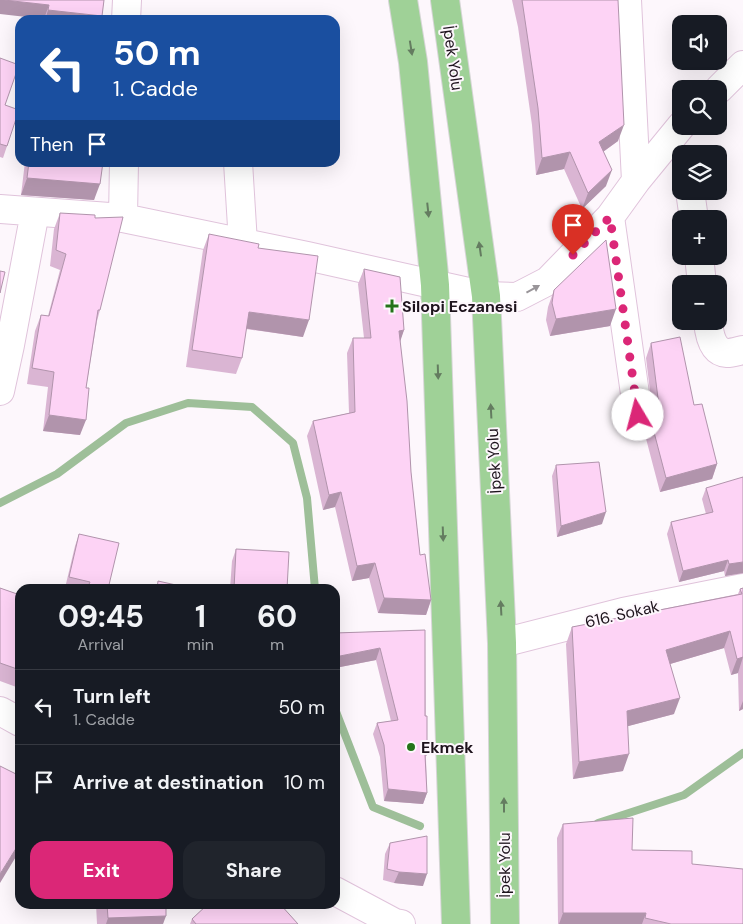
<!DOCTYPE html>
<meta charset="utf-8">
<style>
:root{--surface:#171b24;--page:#20242c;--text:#f1f3f6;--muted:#9ea1a6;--line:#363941;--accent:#db2777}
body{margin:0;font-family:"DM Sans",sans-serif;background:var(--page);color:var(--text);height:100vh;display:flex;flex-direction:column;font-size:19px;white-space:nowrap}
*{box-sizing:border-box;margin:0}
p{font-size:16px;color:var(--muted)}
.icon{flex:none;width:28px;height:28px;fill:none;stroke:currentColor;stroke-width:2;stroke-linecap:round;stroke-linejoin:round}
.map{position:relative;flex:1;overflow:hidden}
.drawer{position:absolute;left:15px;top:584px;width:325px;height:325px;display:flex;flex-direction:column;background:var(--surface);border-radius:15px;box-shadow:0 5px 20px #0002}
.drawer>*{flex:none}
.banner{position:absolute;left:15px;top:15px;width:325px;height:152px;border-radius:15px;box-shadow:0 5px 20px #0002;background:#1a4fa0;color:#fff;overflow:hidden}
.tools{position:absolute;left:672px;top:15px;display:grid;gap:10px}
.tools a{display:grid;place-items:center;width:55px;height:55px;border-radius:10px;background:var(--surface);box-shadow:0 5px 20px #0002;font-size:25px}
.pin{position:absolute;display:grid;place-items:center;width:42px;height:42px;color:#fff;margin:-51px -21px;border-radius:50% 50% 50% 0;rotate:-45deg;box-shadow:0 0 5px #0007}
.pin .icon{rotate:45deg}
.me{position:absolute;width:55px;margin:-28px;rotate:352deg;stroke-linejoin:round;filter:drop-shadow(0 0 4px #0008)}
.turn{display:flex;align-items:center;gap:18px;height:105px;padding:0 15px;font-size:22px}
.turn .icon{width:65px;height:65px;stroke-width:2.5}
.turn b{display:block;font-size:35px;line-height:42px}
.then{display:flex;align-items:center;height:48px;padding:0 15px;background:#0003;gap:10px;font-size:19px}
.eta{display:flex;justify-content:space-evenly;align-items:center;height:85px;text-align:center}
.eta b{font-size:30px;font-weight:700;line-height:35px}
.cta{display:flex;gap:10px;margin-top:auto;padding:10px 15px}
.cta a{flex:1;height:58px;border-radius:15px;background:var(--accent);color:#fff;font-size:20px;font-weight:700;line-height:58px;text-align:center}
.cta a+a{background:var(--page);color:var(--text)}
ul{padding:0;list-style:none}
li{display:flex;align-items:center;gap:15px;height:75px;padding:0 15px;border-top:1px solid var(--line)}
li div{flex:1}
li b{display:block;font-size:19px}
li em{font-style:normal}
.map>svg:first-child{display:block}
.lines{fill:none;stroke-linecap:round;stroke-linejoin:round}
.stream{stroke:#9ebf99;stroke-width:8}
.minor-casing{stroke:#e0c3db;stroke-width:30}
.highway-casing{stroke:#d6d5d6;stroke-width:30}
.minor{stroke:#fff;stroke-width:28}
.highway{stroke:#9fd197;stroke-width:28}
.wall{fill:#dab5d3}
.shaded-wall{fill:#b194ac}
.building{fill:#fdd3f5;stroke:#b194ac}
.oneway{fill:#647c60}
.oneway2{fill:#999599}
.route{stroke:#db2777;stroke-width:9;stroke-dasharray:0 16.2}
.poi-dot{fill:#247319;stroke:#fdf7fc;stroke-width:2}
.labels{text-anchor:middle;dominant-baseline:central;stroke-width:4;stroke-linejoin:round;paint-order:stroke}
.street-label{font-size:16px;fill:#1d131c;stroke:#fdf7fc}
.poi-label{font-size:16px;font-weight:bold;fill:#1d131c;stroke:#fdf7fc;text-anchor:start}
</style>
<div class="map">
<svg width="743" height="924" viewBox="0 0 743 924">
<rect width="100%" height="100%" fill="#fdf7fc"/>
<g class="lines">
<path class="stream" d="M0 503 57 474 126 423 188 403 252 407 293 443 307 498 315 589
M335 709 373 807 420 826
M598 823 684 795 743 753"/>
<g class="minor-casing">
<path id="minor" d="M627 0 636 181
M126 20 127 0
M719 89 743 65
M238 162 243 243
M690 191 694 219
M0 209 123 218 307 256 486 296 517 297 548 281 610 217 636 181 681 126
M610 217 638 415
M123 218 124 162
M699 256 702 284
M708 321C709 333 712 352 727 353 732 353 738 351 743 350
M0 391 10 345 35 212
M502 643 623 612 743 588
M0 711 20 722
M335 891 395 923 401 924"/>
</g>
<g class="highway-casing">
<path id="highway" d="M403 0 413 62 435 285 456 924
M445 0 486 296 502 643 505 924"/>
</g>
<use href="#minor" class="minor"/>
<use href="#highway" class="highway"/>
</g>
<path class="wall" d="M0 0H104L101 20H44V19Z
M512 0H618V141L603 152 606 186 582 209 564 169 536 175 532 125 518 27Z
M0 58 5 105 7 146 3 158 0 157Z
M25 162H103L94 200 21 195Z
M60 213 95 218 100 310 97 321 86 388 80 435 43 431 48 387 27 384 35 331 41 315 48 316 60 270 50 266 54 229Z
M209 234 258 248 303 337 246 329 242 358 236 374 186 367 203 250Z
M364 269 404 330 400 340 411 472 420 555 431 600 426 615 378 613 369 578 352 581 335 507 323 510 307 436 313 421 349 413 347 353 353 338H364L358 284Z
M554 290 610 326 550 336 546 320 548 307Z
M651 343 694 405 717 464 712 479 660 492 644 431 650 417 653 416 646 358Z
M556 465 602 524 557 537 552 476Z
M706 488 743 573 725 576 724 571 679 582 667 534 671 522 706 514 702 499Z
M79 534 108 589 65 588 75 546Z
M236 549 287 589H230L232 561Z
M0 588 20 595V686L19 688 0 681Z
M743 588V709L739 711 738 673 731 675 724 648 670 664 674 714 628 726 623 771 573 779 566 644 572 627 738 594 740 589Z
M425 630 426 759 427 793 423 804 384 801 380 757 373 734 377 723 391 721 376 660 335 668V633Z
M563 824 632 850 692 864 743 924H558L557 838Z
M390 843 423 886 394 883 383 880 385 854Z
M96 904H166L163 924H97Z
M192 919 298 924H190Z"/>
<path class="shaded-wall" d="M0 0H4L49 5 44 19 0 14Z
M48 10 102 16 101 20H45Z
M624 125 618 141 593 159 599 142Z
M570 152 564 169 536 175 542 158Z
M612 170 606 186 582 209 588 193Z
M27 178 100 184 94 200 21 195Z
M616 309 610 326 550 336 556 319Z
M249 312 309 320 303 337 243 328Z
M404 330 399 345V331Z
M49 415 86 420 80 435 43 431Z
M717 464 712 479 660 492 666 478Z
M341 492 335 507 323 510 329 495Z
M606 512 602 524 557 537 561 526Z
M728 560 724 571 679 582 683 571Z
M743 562V573L725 576 729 564Z
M375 563 369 578 352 581 357 566Z
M384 598 431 600 426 615 378 613Z
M730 631 724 648 660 667 666 650Z
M380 648 376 660 335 668V657Z
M743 657 738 673 731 675 737 659Z
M680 698 674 714 621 728 627 711Z
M743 701V709L739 711Z
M629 754 623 771 573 779 579 762Z
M388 789 427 793 423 804 384 801Z
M20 842V850L0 883V874Z
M399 872 427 874 423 886 394 883Z
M563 913H646L642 924H559Z
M166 916 163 924H106L108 918Z"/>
<path class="building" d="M4 0H104L102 16 48 10 49 5Z
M522 0H618L624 125 599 142 612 170 588 193 570 152 542 158 538 108Z
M0 58 19 65 5 105 19 110 7 146 0 144Z
M29 162H103L100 184 27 178Z
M60 213 95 215V218L123 217 100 310H98L86 388H89L86 420 49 415 54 372 32 368 41 315 49 316 66 254 56 250Z
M209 234 259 244 258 248 318 256 309 320 249 312 242 358 192 350Z
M606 240 616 309 556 319 552 303 554 290Z
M364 269 400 277 404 330 399 331 407 401 411 472 420 555 425 554 431 600 384 598 375 563 357 566 341 492 329 495 313 421 355 412 353 338H371Z
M0 271 5 272 0 293Z
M680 337 694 405 702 404 717 464 666 478 650 417 660 414 651 343Z
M599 462 606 512 561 526 556 465Z
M743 477V562L729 564 728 560 683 571 671 522 713 512 706 488Z
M79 534 119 543 108 589H87L90 582 69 577Z
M236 549 289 552 287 589H234Z
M158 581 194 589H157Z
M0 588 20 595V670L0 663Z
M743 588V657L737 659 730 631 666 650 680 698 627 711 629 754 579 762 572 627 742 594 740 589Z
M425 630V716H427V755H425L427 793 388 789 384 745 377 723 398 720 380 648 335 657V633Z
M0 766 20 776V842L0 874Z
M633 818 632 850 692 851V864L743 869V924H671L645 918 646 913H563V824Z
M427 836V874L399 872 387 869 390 843Z
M107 904H166V916L108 918Z
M208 904H280L298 924H196L192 919Z"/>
<defs><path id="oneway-solid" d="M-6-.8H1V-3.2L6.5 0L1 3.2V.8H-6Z" transform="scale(1.25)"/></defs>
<g class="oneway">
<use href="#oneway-solid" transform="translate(411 48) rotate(81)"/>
<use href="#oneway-solid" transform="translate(428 210) rotate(84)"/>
<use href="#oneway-solid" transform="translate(480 249) rotate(-98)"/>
<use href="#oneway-solid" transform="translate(438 372) rotate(88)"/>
<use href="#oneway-solid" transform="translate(491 411) rotate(-93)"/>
<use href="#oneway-solid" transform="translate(443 534) rotate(88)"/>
<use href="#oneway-solid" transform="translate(501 608) rotate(-93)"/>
<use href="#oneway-solid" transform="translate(504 805) rotate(-90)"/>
</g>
<use class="oneway2" href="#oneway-solid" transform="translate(533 289) rotate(-29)"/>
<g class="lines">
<path class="route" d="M573 255 610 217 638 415"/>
</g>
<g class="poi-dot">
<path d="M389.5 298.5h5v5h5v5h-5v5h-5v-5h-5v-5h5z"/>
<circle cx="411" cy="747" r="5"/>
</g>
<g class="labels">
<g class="street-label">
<text transform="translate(453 58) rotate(82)">İpek Yolu</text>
<text transform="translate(494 461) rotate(-93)">İpek Yolu</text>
<text transform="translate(622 614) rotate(-13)">616. Sokak</text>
<text transform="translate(504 865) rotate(-90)">İpek Yolu</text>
</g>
<g class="poi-label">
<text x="402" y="306">Silopi Eczanesi</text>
<text x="421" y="747">Ekmek</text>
</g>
</g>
</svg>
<div class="tools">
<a><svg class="icon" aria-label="sound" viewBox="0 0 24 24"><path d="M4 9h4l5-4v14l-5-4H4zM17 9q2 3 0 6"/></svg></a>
<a><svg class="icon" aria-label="search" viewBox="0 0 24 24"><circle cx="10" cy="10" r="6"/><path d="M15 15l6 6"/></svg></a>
<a><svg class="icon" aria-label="layers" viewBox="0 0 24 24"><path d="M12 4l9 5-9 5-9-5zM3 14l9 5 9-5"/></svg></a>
<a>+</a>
<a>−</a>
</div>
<div class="pin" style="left:573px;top:255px;background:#d93025"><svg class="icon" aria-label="arrive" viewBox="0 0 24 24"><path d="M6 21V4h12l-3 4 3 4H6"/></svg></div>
<svg class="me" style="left:638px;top:415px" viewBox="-20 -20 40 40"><circle r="19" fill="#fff"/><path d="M0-13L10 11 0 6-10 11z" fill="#db2777"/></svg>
<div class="banner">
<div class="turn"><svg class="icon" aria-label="left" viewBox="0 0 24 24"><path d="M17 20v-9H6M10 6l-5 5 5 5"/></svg><div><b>50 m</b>1. Cadde</div></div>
<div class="then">Then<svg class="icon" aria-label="arrive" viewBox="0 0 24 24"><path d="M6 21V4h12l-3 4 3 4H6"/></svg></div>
</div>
<section class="drawer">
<div class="eta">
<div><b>09:45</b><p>Arrival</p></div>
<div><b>1</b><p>min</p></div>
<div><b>60</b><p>m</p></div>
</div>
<ul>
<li><svg class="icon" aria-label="left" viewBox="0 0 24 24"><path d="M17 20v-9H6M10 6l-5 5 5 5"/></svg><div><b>Turn left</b><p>1. Cadde</p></div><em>50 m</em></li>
<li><svg class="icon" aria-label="arrive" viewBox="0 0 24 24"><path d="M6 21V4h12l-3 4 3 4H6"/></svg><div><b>Arrive at destination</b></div><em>10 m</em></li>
</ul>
<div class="cta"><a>Exit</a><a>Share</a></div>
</section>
</div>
